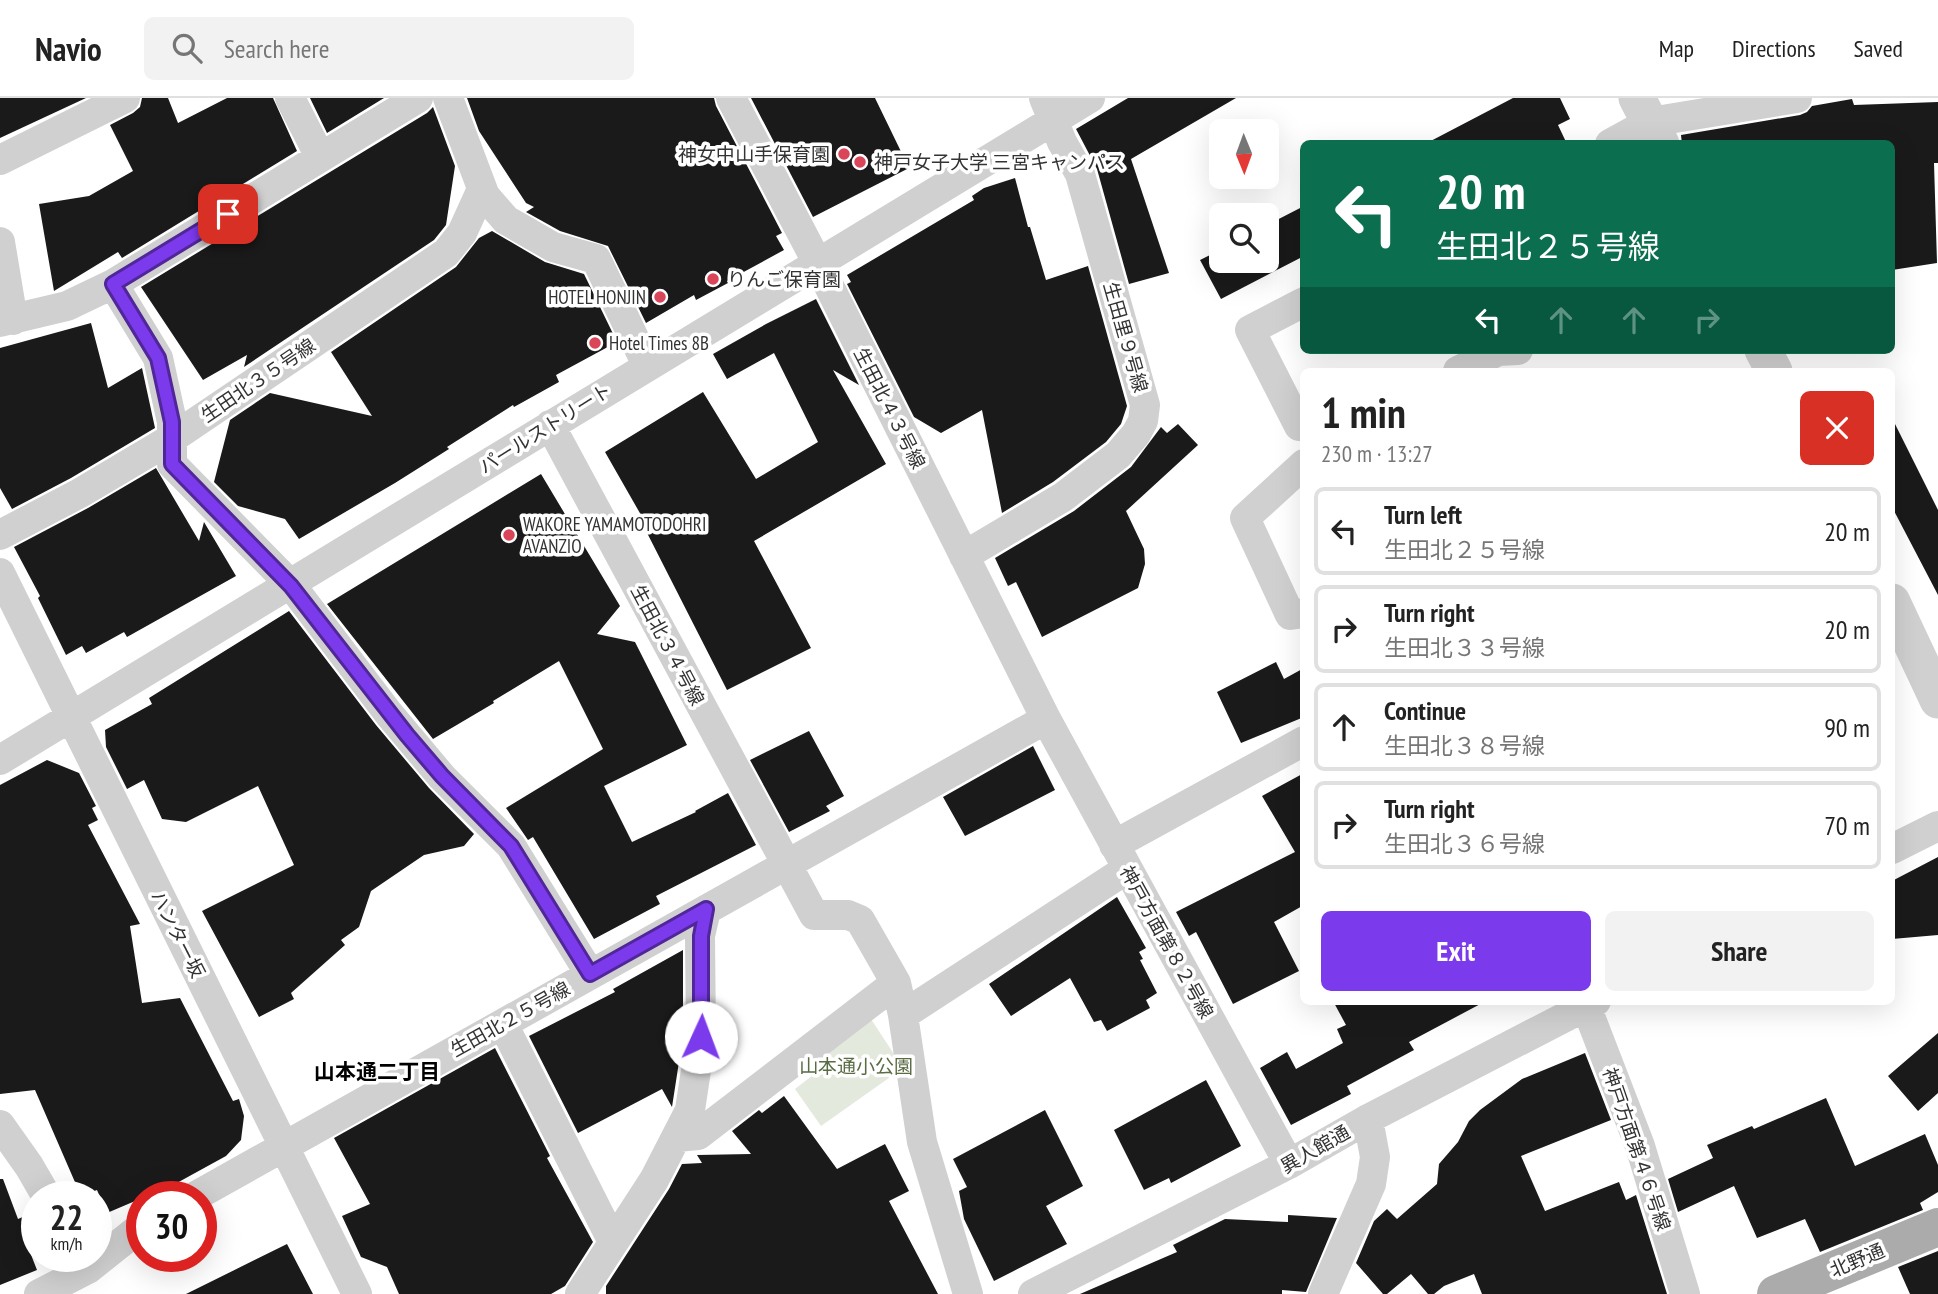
<!DOCTYPE html>
<meta charset="utf-8">
<style>
:root{--surface:#fff;--page:#f2f2f2;--text:#222;--muted:#767676;--line:#e0e0e0;--accent:#7c3aed}
body{margin:0;font-family:"PT Sans Narrow","Noto Sans JP",sans-serif;background:var(--page);color:var(--text);height:100vh;display:flex;flex-direction:column;font-size:26px;white-space:nowrap}
*{box-sizing:border-box;margin:0}
p{font-size:23px;color:var(--muted)}
.icon{flex:none;width:38px;height:38px;fill:none;stroke:currentColor;stroke-width:2;stroke-linecap:round;stroke-linejoin:round}
.map{position:relative;flex:1;overflow:hidden}
.drawer{position:absolute;left:1300px;top:270px;width:595px;height:637px;display:flex;flex-direction:column;background:var(--surface);border-radius:10px;box-shadow:0 7px 28px #0002}
.drawer>*{flex:none}
.banner{position:absolute;left:1300px;top:42px;width:595px;height:214px;border-radius:10px;box-shadow:0 7px 28px #0002;background:#0b6e4f;color:#fff;overflow:hidden}
.needle{width:46px;rotate:179deg}
.buttons{position:absolute;left:1209px;top:21px;display:grid;gap:14px}
.buttons a{display:grid;place-items:center;width:70px;height:70px;border-radius:10px;background:var(--surface);box-shadow:0 7px 28px #0002;font-size:35px}
.speed{position:absolute;left:21px;top:1083px;display:flex;gap:14px;font-size:35px;font-weight:700;text-align:center}
.speed>*{display:grid;place-content:center;width:91px;height:91px;border-radius:50%;background:var(--surface);box-shadow:0 7px 28px #0002;line-height:1}
.speed small{font-size:18px;font-weight:400}
.speed .limit{border:10px solid #d22;background:#fff;color:#111}
.pin{position:absolute;display:grid;place-items:center;width:60px;height:60px;color:#fff;margin:-30px;border-radius:14px;box-shadow:0 4px 10px #0006}
.me{position:absolute;width:77px;margin:-38px;rotate:2deg;stroke-linejoin:round;filter:drop-shadow(0 0 5px #0008)}
.turn{display:flex;align-items:center;gap:24px;height:147px;padding:0 21px;font-size:32px}
.turn .icon{width:91px;height:91px;stroke-width:2.5}
.turn b{display:block;font-size:49px;line-height:60px}
.lanes{display:flex;align-items:center;height:66px;padding:0 21px;background:#0003;justify-content:center;gap:35px;direction:ltr}
.lanes .off{opacity:.35}
.round{display:grid;place-items:center;flex:none;width:74px;height:74px;border-radius:10px;background:var(--page)}
.head{display:flex;align-items:center;justify-content:space-between;height:119px;padding:0 21px}
h1{font-size:42px;font-weight:700;line-height:52px}
.action{display:flex;gap:14px;margin-top:auto;padding:14px 21px}
.action a{flex:1;height:80px;border-radius:10px;background:var(--accent);color:#fff;font-size:28px;font-weight:700;line-height:80px;text-align:center}
.action a+a{background:var(--page);color:var(--text)}
ul{padding:0;list-style:none}
li{display:flex;align-items:center;gap:21px;height:88px;margin:0 14px 10px;padding:0 7px;border:4px solid var(--line);border-radius:10px}
li div{flex:1}
li b{display:block;font-size:26px}
li em{font-style:normal}
header{display:flex;align-items:center;gap:42px;box-sizing:border-box;height:98px;padding:0 35px;background:var(--surface);border-bottom:2px solid var(--line)}
header strong{font-size:33px}
nav{display:flex;gap:38px;margin-inline-start:auto;font-size:24px}
.search{width:490px;height:63px;background:var(--page);display:flex;align-items:center;gap:18px;box-sizing:border-box;padding:0 24px;border-radius:10px;color:var(--muted);font-size:26px}
.map>svg:first-child{display:block}
.green{fill:#e4e9dd}
.building{fill:#1a1a1a}
.lines{fill:none;stroke-linecap:round;stroke-linejoin:round}
.minor{stroke:#d0d0d0;stroke-width:30}
.tertiary{stroke:#d0d0d0;stroke-width:37}
.primary{stroke:#ababab;stroke-width:38}
.route-casing{stroke:#51269a;stroke-width:18}
.route{stroke:#7c3aed;stroke-width:12}
.poi-dot{fill:#d94659;stroke:#fff;stroke-width:2.5}
.labels{text-anchor:middle;dominant-baseline:central;stroke-width:7;stroke-linejoin:round;paint-order:stroke}
.poi-label{font-size:19px;fill:#333;stroke:#fff;text-anchor:start}
.street-label{font-size:19px;fill:#333;stroke:#fff}
.park-label{font-size:19px;fill:#596c43;stroke:#fff}
.neighbourhood-label{font-size:21px;font-weight:bold;fill:#000;stroke:#fff}
</style>
<header>
<strong>Navio</strong>
<div class="search"><svg class="icon" aria-label="search" viewBox="0 0 24 24"><circle cx="10" cy="10" r="6"/><path d="M15 15l6 6"/></svg>Search here</div>
<nav><a>Map</a><a>Directions</a><a>Saved</a></nav>
</header>
<div class="map">
<svg width="1938" height="1196" viewBox="0 0 1938 1196">
<rect width="100%" height="100%" fill="#fff"/>
<path class="green" d="M871 921 903 970 821 1028 795 991 817 974 811 964Z"/>
<path class="building" d="M0 0H86L0 40Z
M142 0H168L178 25 227 0H273L297 53 122 160 118 154 54 193 39 106 89 98 133 73 110 27 133 15 140 9Z
M310 0H384L327 35Z
M467 0H714L716 8 782 135 776 138 784 152 727 183 728 185 696 202 694 197 646 225 608 148 560 133 526 114 534 109 526 105 479 33Z
M751 0H875L909 70 813 119Z
M1128 0H1236L1131 61 1169 175 1129 186 1097 71 1076 31Z
M1513 0H1560L1570 21 1558 27 1567 46H1425Z
M1852 1 1854 7 1938 4V65H1934L1937 165 1892 172V46H1682L1681 37 1800 17 1807 14 1812 8Z
M433 9 455 68 446 127 434 142 244 269 247 257 203 282 141 189 427 15Z
M1015 80 1028 129H1030L1046 182 1088 168 1127 308 1121 326 1106 344 1053 384 1002 415 982 312 941 335 914 319 847 186 851 184 847 177 974 102 972 98 984 90Z
M1304 108V158L1221 201 1200 162 1222 151V163H1267V127Z
M492 133 545 164 584 176 617 244 556 277 559 284 514 309 513 307 447 349 449 351 395 385 299 441 285 421 238 408 214 384 230 322 270 295 372 318 331 254 456 169 479 140Z
M816 201 859 287 833 272 886 366 754 443 811 550 727 592 642 425 645 424 605 354 703 294 756 381 818 344 774 255 727 281 713 256 766 226Z
M91 225 108 290 142 270 155 330 71 380 12 411 0 390V250Z
M1892 320 1938 412V497L1892 409Z
M1178 326 1198 347 1126 413 1144 451 1145 466 1138 490 1042 539 1016 484 1008 488 995 460 1074 413 1131 369 1161 329 1167 335Z
M156 370 199 443 204 424 236 478 127 539 124 534 86 555 82 548 66 557 38 500 40 498 14 449 88 410Z
M541 376 620 508 597 536 635 544 687 647 604 688 632 744 696 714 695 713 728 695 756 747 656 798 660 806 594 841 533 739 528 742 506 710 603 651 559 563 493 603 494 605 433 641 327 506Z
M289 513 376 627 429 690 474 736 464 748 424 757 371 793 359 829 341 842 345 847 291 895 294 901 259 919 202 813 294 767 258 688 186 724 162 721 144 682 127 691 106 649 105 632 152 606 149 600Z
M1276 564 1284 581 1304 570V619L1241 645 1217 594Z
M809 633 844 698 826 708 830 713 789 734 750 662Z
M1033 648 1055 692 965 738 943 699Z
M47 662 79 675 96 708 92 710 98 722 88 727 140 826 130 828 142 905 180 900 233 1003 239 1001 244 1018 241 1042 226 1058 175 1086 107 1115 97 1092 81 1098 35 992 0 996V687Z
M1304 675V807L1274 824 1299 873 1233 906 1196 834 1189 838 1176 814 1295 754 1262 698Z
M1938 759V837L1892 841V783Z
M1117 799 1146 850 1139 854 1143 861 1140 862 1157 895 1146 902 1150 910 1107 933 1101 922 1094 924 1070 880 1011 918 989 886Z
M683 852V938L672 1009 662 991 578 1035 529 938 615 894 613 891Z
M1333 903H1486L1409 944 1414 952 1347 988 1351 996 1291 1027 1260 970 1287 954 1296 971 1343 945 1337 931 1346 927Z
M1938 935V995L1918 1013 1888 978Z
M495 950 550 1058 547 1060 593 1144 565 1188 551 1196H399L387 1169 361 1159 342 1118 370 1106 334 1040Z
M1585 955 1611 1022 1521 1058 1545 1113 1619 1084 1626 1102 1636 1097 1667 1196H1482L1474 1176 1444 1188 1434 1196H1428L1411 1176 1387 1196H1383L1356 1165 1374 1123 1387 1111 1397 1121 1437 1086 1439 1066 1458 1044 1469 1023 1480 1012 1522 981Z
M1206 982 1241 1048 1171 1085 1169 1080 1144 1092 1114 1032Z
M784 998 837 1071 885 1046 909 1093 889 1103 938 1196H606V1188L669 1091 682 1066 702 1065 697 1057 751 1056 732 1033 759 1012 762 1015Z
M1826 1000 1855 1068 1925 1036 1938 1067V1094L1920 1105 1923 1112 1820 1154 1805 1121 1757 1140 1734 1088 1678 1114 1668 1081 1713 1060 1707 1047 1752 1028 1754 1031Z
M1045 1012 1083 1088 1046 1108 1067 1146 994 1183 964 1121 959 1093 967 1089 953 1061Z
M0 1081H3L18 1121 37 1113V1145L28 1149 37 1172 0 1187Z
M1288 1117 1337 1120 1306 1194 1282 1192V1196H1080L1177 1154 1173 1147 1225 1121 1288 1124Z
M287 1146 313 1196H186Z
M1938 1153V1196H1910L1898 1169Z"/>
<g class="lines">
<path class="minor" d="M290 0 320 59
M448 0 485 98 506 122 553 149 596 161 647 267
M731 0 817 164 1046 621 1289 1066
M1610 46 1650 24 1797 0
M0 62 125 0
M0 144 13 222
M113 186 158 260 172 324V366L291 487 389 616 442 679 511 748 590 876
M0 224 67 208 113 186 418 0
M1458 273 1498 253 1518 252
M550 327 814 817H848L860 822 896 885 903 917 922 1044 968 1196
M1299 328 1250 232 1304 204
M1304 366 1245 420 1290 517 1304 515
M0 437 80 395 171 341 446 155 462 135 482 91
M964 458 1063 399 1118 357 1136 336 1143 323 1145 307 1080 76 1062 44 1044 0
M0 475 357 1196
M0 662C365 444 725 218 1090 0
M1114 747 1304 643
M1892 751 1938 728
M1586 908 1640 1048 1685 1196
M903 917 1127 771
M503 926 613 1144
M0 1027 29 1068 47 1099
M677 1039 698 1037 896 885
M194 1099 1046 621
M39 1196 88 1171 142 1128
M580 1196 654 1082 690 1012 701 939 700 838 706 812
M1033 1196 1289 1066 1368 1021 1596 903
M1323 1196 1371 1086 1375 1059 1368 1021"/>
<path class="tertiary" d="M1637 0 1661 46
M1763 252 1774 273
M1892 504 1938 602"/>
<path class="primary" d="M1776 1196 1938 1129"/>
</g>
<g class="lines">
<g class="route-casing">
<path id="route" d="M228 116 113 186 158 260 172 324V366L291 488 407 637 442 678 511 748 590 876 706 811 701 838V939"/>
</g>
<use href="#route" class="route"/>
</g>
<g class="poi-dot">
<circle cx="844" cy="56" r="7"/>
<circle cx="860" cy="64" r="7"/>
<circle cx="713" cy="181" r="7"/>
<circle cx="660" cy="199" r="7"/>
<circle cx="595" cy="245" r="7"/>
<circle cx="509" cy="437" r="7"/>
</g>
<g class="labels">
<g class="poi-label">
<text x="830" y="56" text-anchor="end">神女中山手保育園</text>
<text x="874" y="64">神戸女子大学 三宮キャンパス</text>
<text x="727" y="181">りんご保育園</text>
<text x="646" y="199" text-anchor="end">HOTEL HONJIN</text>
<text x="609" y="245">Hotel Times 8B</text>
<text x="523" y="426">WAKORE YAMAMOTODOHRI<tspan x="523" dy="22">AVANZIO</tspan></text>
</g>
<g class="street-label">
<text transform="translate(1126 239) rotate(74)">生田里９号線</text>
<text transform="translate(258 282) rotate(-34)">生田北３５号線</text>
<text transform="translate(890 310) rotate(63)">生田北４３号線</text>
<text transform="translate(545 330) rotate(-32)">パールストリート</text>
<text transform="translate(668 547) rotate(62)">生田北３４号線</text>
<text transform="translate(178 836) rotate(63)">ハンター坂</text>
<text transform="translate(1167 844) rotate(61)">神戸方面第８２号線</text>
<text transform="translate(510 921) rotate(-29)">生田北２５号線</text>
<text transform="translate(1315 1051) rotate(-30)">異人館通</text>
<text transform="translate(1637 1051) rotate(71)">神戸方面第４６号線</text>
<text transform="translate(1857 1162) rotate(-23)">北野通</text>
</g>
<g class="park-label">
<text x="856" y="968">山本通小公園</text>
</g>
<g class="neighbourhood-label">
<text x="377" y="973">山本通二丁目</text>
</g>
</g>
</svg>
<div class="buttons">
<a><svg class="needle" viewBox="-14 -14 28 28"><path d="M0-13l5 13h-10z" fill="#e53935"/><path d="M0 13l5-13h-10z" fill="#767676"/></svg></a>
<a><svg class="icon" aria-label="search" viewBox="0 0 24 24"><circle cx="10" cy="10" r="6"/><path d="M15 15l6 6"/></svg></a>
</div>
<div class="speed"><div>22<small>km/h</small></div><div class="limit">30</div></div>
<div class="pin" style="left:228px;top:116px;background:#d93025"><svg class="icon" aria-label="arrive" viewBox="0 0 24 24"><path d="M6 21V4h12l-3 4 3 4H6"/></svg></div>
<svg class="me" style="left:701px;top:939px" viewBox="-20 -20 40 40"><circle r="19" fill="#fff"/><path d="M0-13L10 11 0 6-10 11z" fill="#7c3aed"/></svg>
<div class="banner">
<div class="turn"><svg class="icon" aria-label="left" viewBox="0 0 24 24"><path d="M17 20v-9H6M10 6l-5 5 5 5"/></svg><div><b>20 m</b>生田北２５号線</div></div>
<div class="lanes"><svg class="icon" aria-label="left" viewBox="0 0 24 24"><path d="M17 20v-9H6M10 6l-5 5 5 5"/></svg><svg class="icon off" aria-label="ahead" viewBox="0 0 24 24"><path d="M12 20V5M6 11l6-6 6 6"/></svg><svg class="icon off" aria-label="ahead" viewBox="0 0 24 24"><path d="M12 20V5M6 11l6-6 6 6"/></svg><svg class="icon off" aria-label="right" viewBox="0 0 24 24"><path d="M7 20v-9h11M14 6l5 5-5 5"/></svg></div>
</div>
<section class="drawer">
<div class="head"><div><h1>1 min</h1><p>230 m · 13:27</p></div><a class="round" style="background:#d93025;color:#fff"><svg class="icon" aria-label="close" viewBox="0 0 24 24"><path d="M6 6l12 12M18 6L6 18"/></svg></a></div>
<ul>
<li><svg class="icon" aria-label="left" viewBox="0 0 24 24"><path d="M17 20v-9H6M10 6l-5 5 5 5"/></svg><div><b>Turn left</b><p>生田北２５号線</p></div><em>20 m</em></li>
<li><svg class="icon" aria-label="right" viewBox="0 0 24 24"><path d="M7 20v-9h11M14 6l5 5-5 5"/></svg><div><b>Turn right</b><p>生田北３３号線</p></div><em>20 m</em></li>
<li><svg class="icon" aria-label="ahead" viewBox="0 0 24 24"><path d="M12 20V5M6 11l6-6 6 6"/></svg><div><b>Continue</b><p>生田北３８号線</p></div><em>90 m</em></li>
<li><svg class="icon" aria-label="right" viewBox="0 0 24 24"><path d="M7 20v-9h11M14 6l5 5-5 5"/></svg><div><b>Turn right</b><p>生田北３６号線</p></div><em>70 m</em></li>
</ul>
<div class="action"><a>Exit</a><a>Share</a></div>
</section>
</div>
